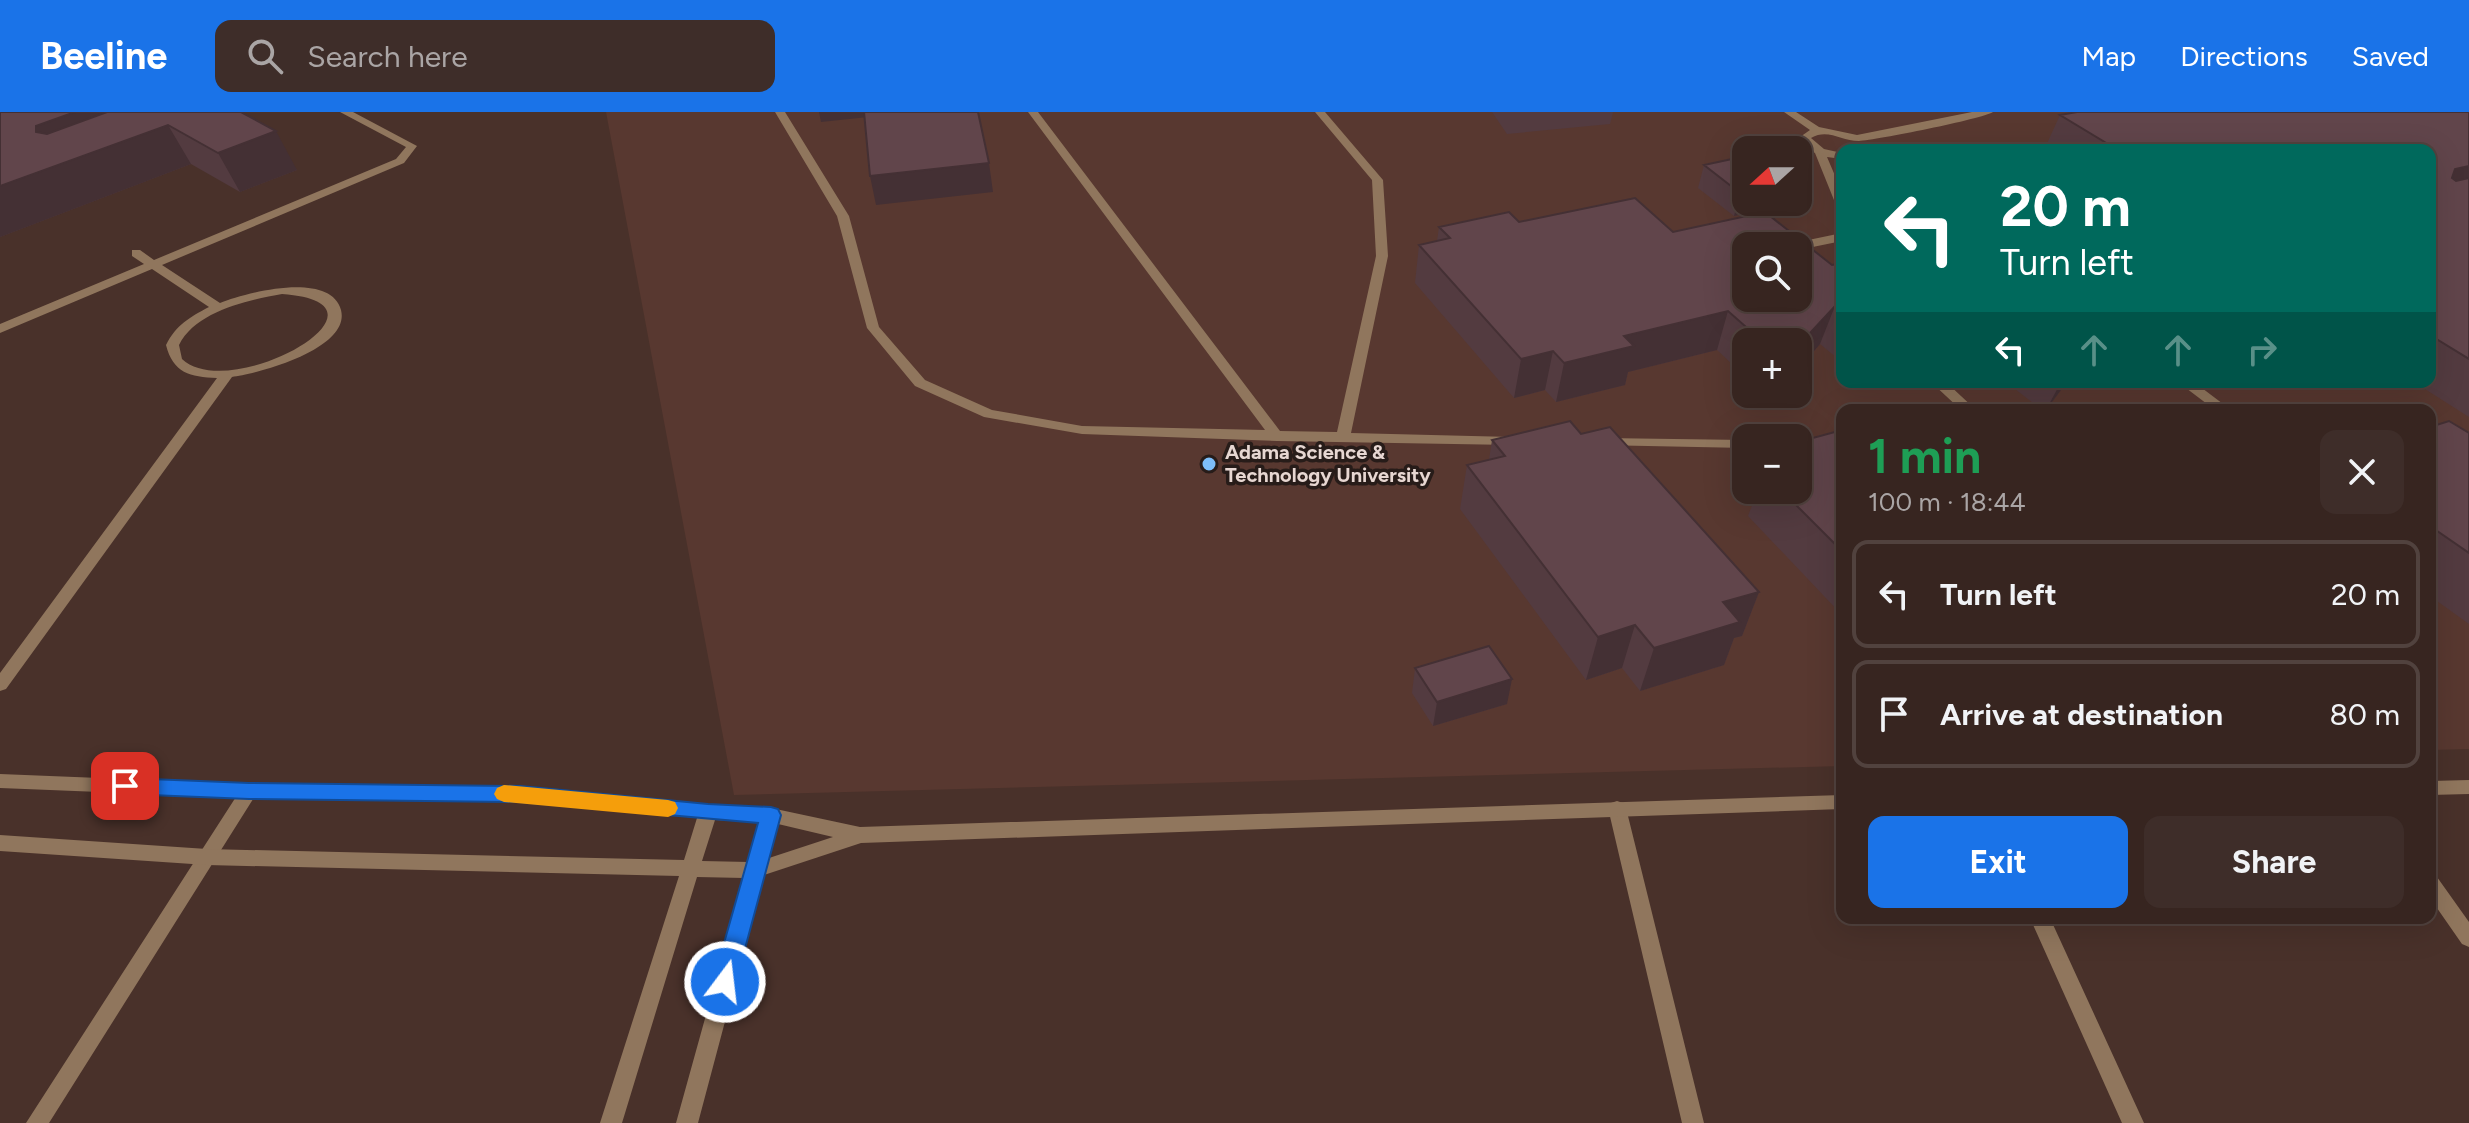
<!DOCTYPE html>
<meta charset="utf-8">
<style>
:root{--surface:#372520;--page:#3e2d29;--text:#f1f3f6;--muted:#aaa5a5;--line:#51423e;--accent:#1a73e8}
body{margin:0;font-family:Figtree,sans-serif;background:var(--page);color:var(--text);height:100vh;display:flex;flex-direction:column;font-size:30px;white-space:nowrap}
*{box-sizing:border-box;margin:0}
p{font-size:26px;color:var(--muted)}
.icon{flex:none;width:44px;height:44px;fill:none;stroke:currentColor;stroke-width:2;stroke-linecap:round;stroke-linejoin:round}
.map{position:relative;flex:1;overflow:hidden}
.sheet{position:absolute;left:1836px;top:292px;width:600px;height:520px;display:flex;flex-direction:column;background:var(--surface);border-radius:16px;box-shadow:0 8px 32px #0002,0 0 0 2px var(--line)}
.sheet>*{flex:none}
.banner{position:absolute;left:1836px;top:32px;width:600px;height:244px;border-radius:16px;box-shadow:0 8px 32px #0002,0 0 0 2px var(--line);background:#00695c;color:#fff;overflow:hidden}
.needle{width:52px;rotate:249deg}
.fabs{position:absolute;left:1732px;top:24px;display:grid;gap:16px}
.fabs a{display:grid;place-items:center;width:80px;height:80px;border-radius:16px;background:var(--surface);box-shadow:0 8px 32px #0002,0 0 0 2px var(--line);font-size:40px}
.pin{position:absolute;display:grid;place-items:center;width:68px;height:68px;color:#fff;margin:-34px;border-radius:16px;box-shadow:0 4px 12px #0006}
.me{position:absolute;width:88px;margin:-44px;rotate:15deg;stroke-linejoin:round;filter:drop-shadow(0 0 6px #0008)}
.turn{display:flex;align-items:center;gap:28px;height:168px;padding:0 32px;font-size:36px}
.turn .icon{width:104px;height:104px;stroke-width:2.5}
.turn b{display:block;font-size:56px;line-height:68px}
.lanes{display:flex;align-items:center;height:76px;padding:0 32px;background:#0003;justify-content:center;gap:40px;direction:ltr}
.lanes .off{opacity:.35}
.round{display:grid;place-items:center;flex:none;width:84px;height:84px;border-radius:16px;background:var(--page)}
.overview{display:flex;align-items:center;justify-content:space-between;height:136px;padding:0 32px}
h1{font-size:48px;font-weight:700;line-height:60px;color:#1e9e55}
.primary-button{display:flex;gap:16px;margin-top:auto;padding:16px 32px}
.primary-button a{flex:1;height:92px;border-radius:16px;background:var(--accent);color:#fff;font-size:32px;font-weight:700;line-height:92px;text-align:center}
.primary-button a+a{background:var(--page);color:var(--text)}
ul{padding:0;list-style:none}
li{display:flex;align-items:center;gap:24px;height:108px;margin:0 16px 12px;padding:0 16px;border:4px solid var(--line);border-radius:16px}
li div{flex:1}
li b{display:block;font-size:30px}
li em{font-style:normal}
header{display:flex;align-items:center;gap:48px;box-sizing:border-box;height:112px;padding:0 40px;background:var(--accent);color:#fff}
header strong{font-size:38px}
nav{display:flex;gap:44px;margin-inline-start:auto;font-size:28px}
.search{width:560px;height:72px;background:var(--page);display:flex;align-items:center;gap:20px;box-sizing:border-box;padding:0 28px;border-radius:16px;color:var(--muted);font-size:30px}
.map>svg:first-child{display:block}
.built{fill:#583830;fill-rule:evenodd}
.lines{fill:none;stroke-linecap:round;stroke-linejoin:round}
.service{fill:#90765d;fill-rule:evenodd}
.minor{fill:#90765d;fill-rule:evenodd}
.tertiary{fill:#90765d;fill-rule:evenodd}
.wall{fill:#533b40}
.shaded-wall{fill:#443034}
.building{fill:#61454b;stroke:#443034;stroke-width:2;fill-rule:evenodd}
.route{fill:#1a73e8;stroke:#114b97;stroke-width:2}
.slow{fill:#f59e0b}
.poi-dot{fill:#7dbef9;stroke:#271c19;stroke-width:3}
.labels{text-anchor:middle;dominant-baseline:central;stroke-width:7;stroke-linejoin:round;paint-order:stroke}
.poi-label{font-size:20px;font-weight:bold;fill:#e7d7d2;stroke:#271c19;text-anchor:start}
</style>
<header>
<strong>Beeline</strong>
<div class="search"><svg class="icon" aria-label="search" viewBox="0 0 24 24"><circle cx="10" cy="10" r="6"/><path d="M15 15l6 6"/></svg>Search here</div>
<nav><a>Map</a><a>Directions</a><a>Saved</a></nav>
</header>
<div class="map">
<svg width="2469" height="1011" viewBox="0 0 2469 1011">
<rect width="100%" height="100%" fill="#49312a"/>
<path class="built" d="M606 0H2469V637L2430 638V298H1842V654L734 683ZM1746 38H1798V90H1746ZM1842 38H2430V270H1842ZM1746 134H1798V186H1746ZM1746 230H1798V282H1746ZM1746 326H1798V378H1746Z"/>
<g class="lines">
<path class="service" d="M340 0H353L417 34 404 51 162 153 220 191C245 181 330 158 341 198 351 237 257 262 232 265L6 577 0 579V561L217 266C190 265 173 261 166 233 176 213 190 205 209 195L152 157 0 221V212L144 152 132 144V138H140L154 148 396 47 406 35ZM282 182C411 191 231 293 182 247L179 233C196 199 248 188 282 182Z
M775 0H785L849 104 879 215 925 268 992 298 1082 314 1265 318 1028 0H1038L1280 319 1337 320 1376 144 1372 68 1315 0H1325L1383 68 1388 144 1351 321 1512 325 1519 329 1512 333 1277 329 1082 322 984 305 915 274 867 216 837 104Z
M1784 0H1796L1819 15 1857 23 1972 0H1993C1982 7 1876 28 1859 29 1841 29 1828 16 1811 26L1824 37 1842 41V47L1827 45 1842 80V96L1836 93 1815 41 1807 36 1800 25 1810 18Z
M1842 121V129L1798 138V134H1792L1794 131Z
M1931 270H1946L1976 298H1961Z
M2178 270H2194L2231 298H2215Z
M1603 326 1746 328V336L1598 333 1596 330 1598 327Z"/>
<path class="minor" d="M249 672 255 674 258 679 255 684 49 1011H26L243 674Z
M1617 689 1623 691 1626 696 1704 1011H1682L1608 696 1611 691Z
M2430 763 2437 765 2469 810V835L2462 832 2430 786Z
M2030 806H2050L2144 1011H2122Z"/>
<path class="tertiary" d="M0 662 249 672 520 675 708 693 771 696 860 715 1842 683V697L861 731 764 763 698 1011H676L744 766 697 765 622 1011H600L679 764 207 753 0 739V723L207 737 684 748 697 706 520 689 249 686 0 676ZM715 708 760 710 749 750 702 749ZM778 712 833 725 769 746Z
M2469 668V682L2430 683V669Z"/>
</g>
<path class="wall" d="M0 0H241L297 58 240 80 191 52 0 125Z
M1492 0H1613L1610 12 1507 22Z
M2469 0V305L2414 270H2430V38H2044L2060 3Z
M1746 44V90H1783L1782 94 1734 104 1698 76 1704 53Z
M1519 110 1673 120 1832 153 1842 151V250L1820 232 1798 258V230H1746V265L1717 238 1628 260 1625 273 1556 290 1545 278 1514 286 1415 171 1419 133 1437 129 1439 115Z
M2006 270H2067L2046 298H2042Z
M1764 282H1777L1771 288Z
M2430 315 2469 321V512L2430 484Z
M1842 318V503L1748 404 1758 378H1798V330Z
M1581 322 1759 480 1742 524 1734 526 1724 553 1640 579 1622 556 1586 568 1460 397 1467 353 1489 348 1492 328Z
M1415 556 1507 592 1433 614 1412 581Z"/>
<path class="shaded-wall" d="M75 0H194L168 13 191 52 0 125V74L36 14Z
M819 0H867L868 5 821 10Z
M276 19 297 58 240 80 218 41Z
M989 51 993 80 876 93 870 64Z
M2469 54V84L2430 94 2455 57Z
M1746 80V90H1783L1782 94 1734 104 1740 81Z
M1835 194 1820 232 1798 258V234Z
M1728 199 1717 238 1628 260 1625 273 1556 290 1564 251 1624 224Z
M1553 239 1545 278 1514 286 1521 247Z
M2061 270H2067L2046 298Z
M1759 480 1742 524 1734 526 1724 553 1640 579 1654 536 1723 490Z
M1635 513 1622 556 1586 568 1598 525Z
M1512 567 1507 592 1433 614 1437 590Z"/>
<path class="building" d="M0 0H75L36 14V20L47 22 107 0H241L276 19 218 41 168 13 0 74Z
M864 0H978L989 51 870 64Z
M2077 0H2469V54L2455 57 2452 66 2456 69 2469 66V247L2430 223V38H2118L2060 3Z
M1746 44V80L1740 81 1704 53Z
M1635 86 1673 120 1765 100 1832 153 1842 151V199L1835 194 1798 234V230H1763L1728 199 1624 224 1634 234 1564 251 1553 239 1521 247 1419 133 1450 126 1439 115 1509 100 1519 110ZM1746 134H1798V186H1746Z
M1570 309 1581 322 1610 315 1759 480 1723 490 1740 510 1654 536 1635 513 1598 525 1467 353 1505 344 1492 328Z
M2449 309 2469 321V441L2430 414V315Z
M1842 318V439L1781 378H1798V352L1801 351 1798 348V330Z
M1489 534 1512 567 1437 590 1415 556Z"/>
<path class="route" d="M125 666 249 671 520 674 708 692 771 695 778 697 781 703 736 870 733 878 725 881 717 878 713 870 758 711 520 690 249 687 125 682 117 680 114 674 117 668Z"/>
<path class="slow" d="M504 673 668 688 675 690 678 696 675 702 668 705 504 690 497 687 494 682 497 676Z"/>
<circle class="poi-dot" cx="1209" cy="352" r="8"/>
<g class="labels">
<g class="poi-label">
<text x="1225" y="340">Adama Science &amp;<tspan x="1225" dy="23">Technology University</tspan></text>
</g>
</g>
</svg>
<div class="fabs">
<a><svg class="needle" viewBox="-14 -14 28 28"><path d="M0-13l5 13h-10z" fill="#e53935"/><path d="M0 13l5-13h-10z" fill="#aaa5a5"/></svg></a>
<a><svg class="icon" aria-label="search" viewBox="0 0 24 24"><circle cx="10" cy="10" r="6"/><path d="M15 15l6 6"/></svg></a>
<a>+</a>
<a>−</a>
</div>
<div class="pin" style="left:125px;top:674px;background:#d93025"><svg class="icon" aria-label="arrive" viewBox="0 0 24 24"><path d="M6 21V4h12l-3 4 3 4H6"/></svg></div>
<svg class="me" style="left:725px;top:870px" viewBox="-20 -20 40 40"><circle r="17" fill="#1a73e8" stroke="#fff" stroke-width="3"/><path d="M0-11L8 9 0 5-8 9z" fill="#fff"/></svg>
<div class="banner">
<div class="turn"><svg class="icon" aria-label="left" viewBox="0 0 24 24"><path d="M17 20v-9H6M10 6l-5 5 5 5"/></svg><div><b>20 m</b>Turn left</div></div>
<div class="lanes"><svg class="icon" aria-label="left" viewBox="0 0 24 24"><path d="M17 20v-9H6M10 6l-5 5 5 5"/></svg><svg class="icon off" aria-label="ahead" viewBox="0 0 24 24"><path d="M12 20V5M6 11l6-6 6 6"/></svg><svg class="icon off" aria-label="ahead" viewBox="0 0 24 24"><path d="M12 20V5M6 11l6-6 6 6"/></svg><svg class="icon off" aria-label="right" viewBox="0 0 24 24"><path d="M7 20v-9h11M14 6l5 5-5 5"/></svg></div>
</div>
<section class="sheet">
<div class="overview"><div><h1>1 min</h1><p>100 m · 18:44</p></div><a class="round"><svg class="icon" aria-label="close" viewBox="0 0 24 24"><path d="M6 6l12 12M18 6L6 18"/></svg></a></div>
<ul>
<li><svg class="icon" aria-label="left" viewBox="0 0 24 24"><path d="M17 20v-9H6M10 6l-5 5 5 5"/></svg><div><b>Turn left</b></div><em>20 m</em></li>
<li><svg class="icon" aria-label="arrive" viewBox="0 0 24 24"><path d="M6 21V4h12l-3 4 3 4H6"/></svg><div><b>Arrive at destination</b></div><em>80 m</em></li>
</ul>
<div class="primary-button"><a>Exit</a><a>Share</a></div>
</section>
</div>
